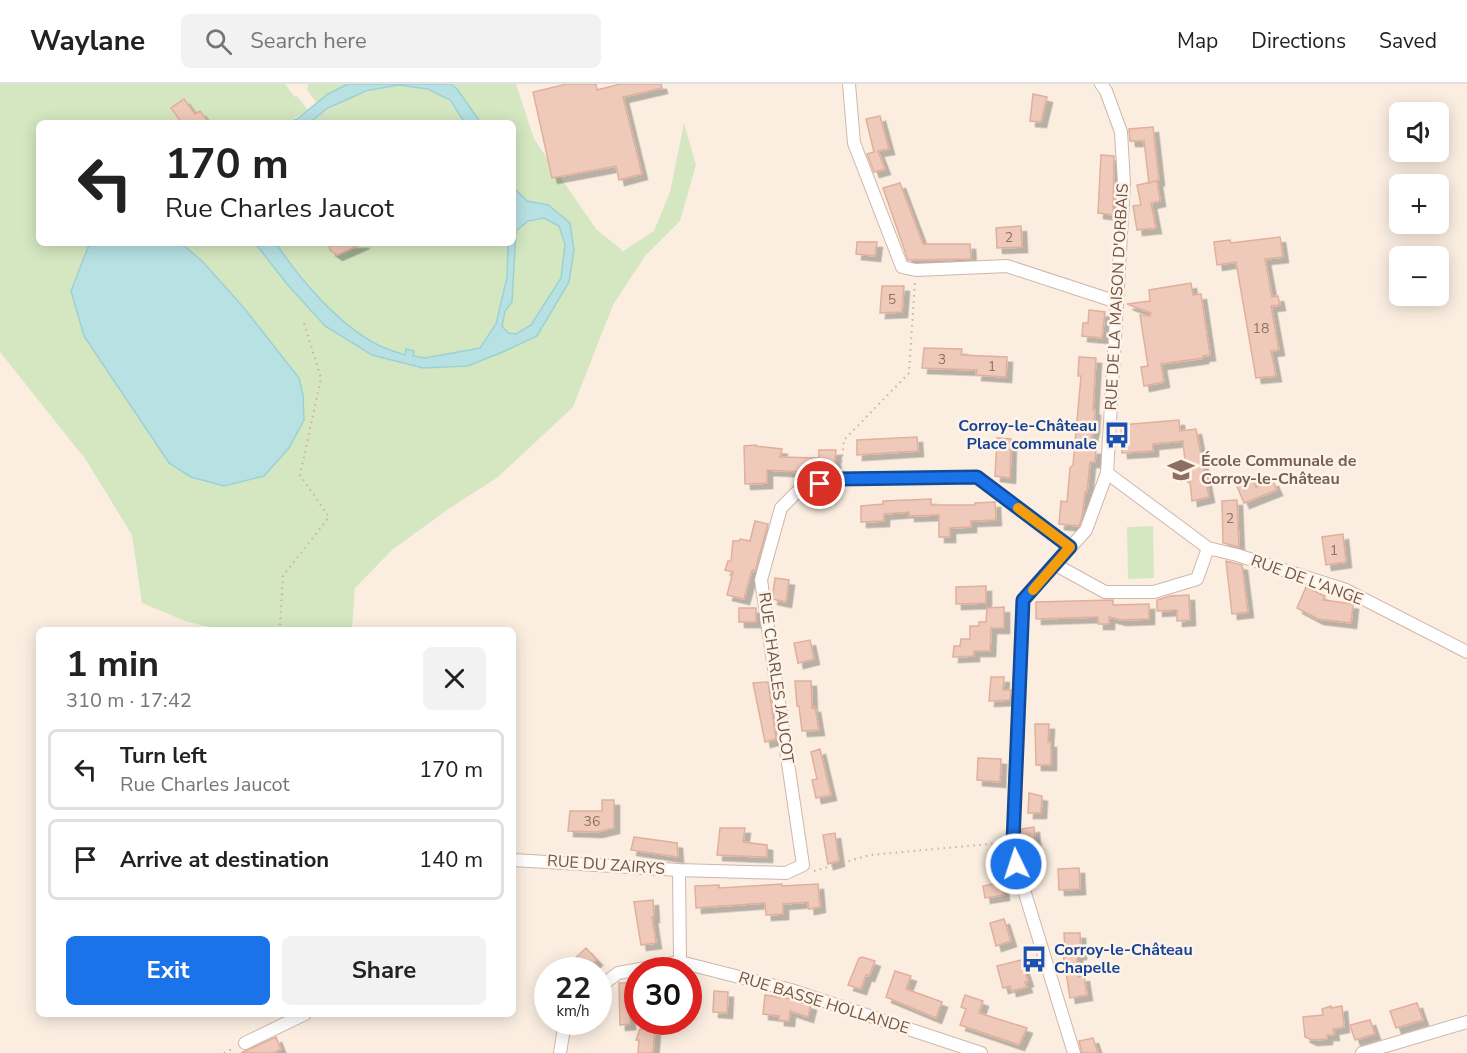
<!DOCTYPE html>
<meta charset="utf-8">
<style>
:root{--surface:#fff;--page:#f2f2f2;--text:#222;--muted:#767676;--line:#e0e0e0;--accent:#1a73e8}
body{margin:0;font-family:"Nunito Sans",sans-serif;background:var(--page);color:var(--text);height:100vh;display:flex;flex-direction:column;font-size:22px;white-space:nowrap}
*{box-sizing:border-box;margin:0}
p{font-size:20px;color:var(--muted)}
.icon{flex:none;width:33px;height:33px;fill:none;stroke:currentColor;stroke-width:2;stroke-linecap:round;stroke-linejoin:round}
.map{position:relative;flex:1;overflow:hidden}
.sheet{position:absolute;left:36px;top:543px;width:480px;height:390px;display:flex;flex-direction:column;background:var(--surface);border-radius:9px;box-shadow:0 3px 15px #0003}
.sheet>*{flex:none}
.top-card{position:absolute;left:36px;top:36px;width:480px;height:126px;border-radius:9px;box-shadow:0 3px 15px #0003;background:#fff;color:var(--text);overflow:hidden}
.buttons{position:absolute;left:1389px;top:18px;display:grid;gap:12px}
.buttons a{display:grid;place-items:center;width:60px;height:60px;border-radius:9px;background:var(--surface);box-shadow:0 3px 15px #0003;font-size:30px}
.speed{position:absolute;left:534px;top:873px;display:flex;gap:12px;font-size:30px;font-weight:700;text-align:center}
.speed>*{display:grid;place-content:center;width:78px;height:78px;border-radius:50%;background:var(--surface);box-shadow:0 3px 15px #0003;line-height:1}
.speed small{font-size:15px;font-weight:400}
.speed .limit{border:9px solid #d22;background:#fff;color:#111}
.pin{position:absolute;display:grid;place-items:center;width:51px;height:51px;color:#fff;margin:-26px;border:3px solid #fff;border-radius:50%;box-shadow:0 2px 6px #0007}
.me{position:absolute;width:66px;margin:-33px;rotate:356deg;stroke-linejoin:round;filter:drop-shadow(0 0 4px #0008)}
.turn{display:flex;align-items:center;gap:21px;height:126px;padding:0 30px;font-size:27px}
.turn .icon{width:78px;height:78px;stroke-width:2.5}
.turn b{display:block;font-size:42px;line-height:51px}
.round{display:grid;place-items:center;flex:none;width:63px;height:63px;border-radius:9px;background:var(--page)}
.overview{display:flex;align-items:center;justify-content:space-between;height:102px;padding:0 30px}
h1{font-size:36px;font-weight:700;line-height:45px}
.button{display:flex;gap:12px;margin-top:auto;padding:12px 30px}
.button a{flex:1;height:69px;border-radius:9px;background:var(--accent);color:#fff;font-size:24px;font-weight:700;line-height:69px;text-align:center}
.button a+a{background:var(--page);color:var(--text)}
ul{padding:0;list-style:none}
li{display:flex;align-items:center;gap:18px;height:81px;margin:0 12px 9px;padding:0 18px;border:3px solid var(--line);border-radius:9px}
li div{flex:1}
li b{display:block;font-size:22px}
li em{font-style:normal}
header{display:flex;align-items:center;gap:36px;box-sizing:border-box;height:84px;padding:0 30px;background:var(--surface);border-bottom:2px solid var(--line)}
header strong{font-size:28px}
nav{display:flex;gap:33px;margin-inline-start:auto;font-size:21px}
.search{width:420px;height:54px;background:var(--page);display:flex;align-items:center;gap:15px;box-sizing:border-box;padding:0 21px;border-radius:9px;color:var(--muted);font-size:22px}
.map>svg:first-child{display:block}
.green{fill:#d4e7c1}
.water{fill:#b7e1e3;stroke:#9dd1d4;stroke-width:1.5;fill-rule:evenodd}
.building{fill:#efcaba;stroke:#e1af9b;stroke-width:1.5;filter:url(#shadow)}
.lines{fill:none;stroke-linecap:round;stroke-linejoin:round}
.minor-casing{stroke:#ceb7ab;stroke-width:14}
.path{stroke:#d3ad9d;stroke-width:2;stroke-dasharray:1.5 4.5;stroke-linecap:butt}
.minor{stroke:#fff;stroke-width:12}
.route-casing{stroke:#114b97;stroke-width:15}
.route{stroke:#1a73e8;stroke-width:10}
.slow{stroke:#f59e0b;stroke-width:10}
.labels{text-anchor:middle;dominant-baseline:central;stroke-width:5;stroke-linejoin:round;paint-order:stroke}
.number-label{font-size:14px;fill:#907165}
.street-label{font-size:16px;fill:#715349;stroke:#fef3e7}
.transit-label{font-size:16px;font-weight:bold;fill:#164399;stroke:#fef3e7;text-anchor:end}
.education-label{font-size:16px;font-weight:bold;fill:#785e54;stroke:#fef3e7;text-anchor:start}
</style>
<header>
<strong>Waylane</strong>
<div class="search"><svg class="icon" aria-label="search" viewBox="0 0 24 24"><circle cx="10" cy="10" r="6"/><path d="M15 15l6 6"/></svg>Search here</div>
<nav><a>Map</a><a>Directions</a><a>Saved</a></nav>
</header>
<div class="map">
<svg width="1467" height="969" viewBox="0 0 1467 969">
<defs>
<filter id="shadow"><feDropShadow dx="5.5" dy="5.5" stdDeviation="0" flood-color="#0004"/></filter>
</defs>
<rect width="100%" height="100%" fill="#fbeee1"/>
<path class="green" d="M0 0H285L295 13 297 12 308 26 287 39H39V159H91L89 161 71 207 299 294C260 248 226 199 181 159H255L287 200 407 281 537 251 574 166 548 121 527 117 513 103V39H481L457 5 451 0H516L534 55 596 145 623 167 654 147 670 108 684 39 696 81 680 137 645 172 613 221 573 323 498 393 447 426 392 466 355 504 352 545 221 546 185 537 142 519 132 451 86 376 0 268Z
M308 0H348L328 10 317 19 307 6Z
M398 1C436 5 444 6 465 39H309C339 16 361 8 398 1Z
M544 134 559 142 565 160 561 194 531 241 516 250 508 249 502 242 505 227 512 218 516 147 528 137Z
M276 159H330V166L337 171 364 159H508L507 193 496 240 480 264 425 274 413 272 414 267 405 271C396 268 386 266 378 261 339 241 299 196 276 159Z
M1153 442 1154 494 1128 495 1127 443Z"/>
<path class="water" d="M348 0H451L457 5 481 39H465L450 16 428 5 398 1 366 7 328 24 309 39H287L297 35 328 10Z
M513 103 527 117 548 121 570 139 574 166 569 198 537 252 505 267 468 282 423 284 372 271 325 242 287 200 255 159H276C300 196 339 241 378 261 386 265 396 268 405 271L406 265 414 267 413 272 425 274 480 264 496 240 507 193 508 159H513ZM544 134 559 142 565 160 561 194 531 241 516 250 508 249 502 242 505 227 512 218 516 147 528 137Z
M91 159H181L203 178 244 224 299 294 303 311 304 336 289 364 264 392 224 402 191 393 169 379 84 252 71 207 89 161Z"/>
<path class="building" d="M567 0H596L597 6 620 0H661L662 4 623 13 642 90 619 96 616 82 552 94 533 8Z
M1033 10 1047 13 1041 38 1030 37Z
M184 15 195 30 200 27 209 39H182L171 24Z
M880 32 889 65 878 67 885 85 874 88 867 70 874 68 866 35Z
M1153 43 1159 96 1149 99 1144 57H1130L1129 45Z
M1101 71 1114 72 1113 131 1098 129Z
M1157 97 1160 117 1151 119 1156 144 1137 146 1133 122 1141 121 1137 101Z
M900 99 923 160H970L971 175 908 176 883 104Z
M1021 142 1022 163 997 164 996 144Z
M1280 153 1283 173 1265 175 1272 213 1278 212 1280 221 1271 222 1279 266 1271 267 1276 292 1256 294 1236 178 1217 181 1214 158 1230 156 1231 159Z
M857 158H877L875 172 856 170Z
M329 159H364L337 171 330 166Z
M1191 199 1193 211 1201 210 1210 271 1203 272V274L1161 280 1164 298 1144 302 1141 283 1148 282 1140 231 1150 232 1151 229 1127 220 1150 217 1149 206Z
M882 202H904L902 228 880 229Z
M1089 226 1105 228 1102 254 1082 252 1083 239H1088Z
M924 264 962 265 961 271 1007 273 1006 293 976 291 977 286 922 284Z
M1079 273 1096 274 1093 325 1095 326 1094 343 1089 365H1096L1095 378H1090L1087 408H1085L1082 433 1079 442 1059 440 1061 417 1067 418 1070 384 1073 381 1081 292H1078Z
M1179 336 1180 347 1196 345 1209 413 1192 417 1190 398H1187L1183 357 1153 360V367L1122 369 1121 341Z
M917 353 918 367 857 371V356Z
M997 354 1011 355 1010 394 995 392Z
M756 361V362L782 365 780 373 819 374V366H836L834 384 805 386V388L767 386V399L745 400 744 362Z
M1252 394 1256 403 1273 397 1277 406 1244 419 1236 400Z
M931 415V421H975V419L995 418 996 436 971 437V443L950 444V453H939V431L909 432V428L884 430V437L861 438V422L883 420V417Z
M1237 416 1239 463 1223 459 1222 417Z
M755 437 768 440 755 487 752 486 744 515 727 511 733 488 725 486 728 477H731L733 457H739L740 455 750 457Z
M1343 450 1346 478 1326 481 1322 453Z
M1226 477 1242 481 1248 528 1232 530Z
M775 494 789 496 786 518 772 515Z
M986 502V519L956 520V503Z
M1306 503 1325 512 1323 516 1353 520 1351 539 1318 535 1297 524Z
M1189 511 1190 536 1177 537V526L1157 527V516L1170 512Z
M1113 516V521L1149 520V535L1121 536 1109 533V540H1098V533L1036 535V518Z
M1004 523V544H991L990 567H974V572L953 573 954 562H960L961 555H970V542H979V538H986L987 524Z
M739 524H756V538H739Z
M810 556 814 575 798 579 794 559Z
M991 593H1004L1003 606H1011L1010 616 989 617Z
M795 597H811L812 624 815 623 819 646 802 647 799 622H797Z
M768 598 776 655 765 658 753 599Z
M1035 640H1049L1048 658H1051V681H1036Z
M820 665 831 711 816 714 812 696 817 695 811 668Z
M978 674 1001 675 1000 698 977 696Z
M1029 709 1042 712 1041 729H1028Z
M602 716H614V744L597 748 568 747 570 727H602Z
M1034 743 1037 783 1026 784 1021 758 1022 745Z
M720 744H745L743 758 767 761V773L717 771Z
M835 749 839 777 828 780 823 751Z
M634 753 677 759 678 773 631 766Z
M1079 784 1080 805 1059 806 1058 785Z
M1002 798 1004 811 985 814 983 802Z
M782 800V802L818 800 820 823 809 825 808 818 783 820V830L766 831 765 819 696 824 695 802 719 801V804Z
M653 816 654 833H652L656 859 641 861 634 818Z
M1004 835 1011 857 996 862 990 839Z
M1064 849H1080L1081 870H1077L1078 893 1084 892 1087 911 1070 914 1063 869H1065Z
M586 864 597 876 585 886H578L571 878Z
M862 873 875 877 869 892 866 891 861 905 848 901 859 874Z
M1021 876 1028 897 1025 898 1027 903 1011 907 1010 902 1003 904 997 882Z
M895 887 911 892 906 905 942 918 936 934 886 913Z
M619 899H629L630 940 620 941Z
M714 907 728 908 727 929 713 928Z
M765 911 791 915 811 921 808 933 790 927 789 937 779 936V932L763 930Z
M965 911 983 917 979 929 1027 944 1019 961 960 941 966 925 961 923Z
M1417 919 1423 936 1396 944 1390 927Z
M1331 922V924L1342 922 1344 943 1333 945 1334 951H1327V955L1312 956 1305 953 1303 933 1323 931 1322 925Z
M1370 936 1375 950 1355 956 1350 941Z
M640 945 655 946 653 969H638L639 956H636Z
M276 953 281 965 274 969H241Z
M1093 954 1098 969H1082L1079 957Z"/>
<g class="lines">
<g class="minor-casing">
<path id="minor" d="M849 0 854 59 902 183 916 186 1007 182 1117 218
M1107 389 1208 464 1237 471 1346 506 1467 568
M1056 481 1105 508H1154L1197 495 1208 464
M513 776 679 786 786 789 803 781 761 496 781 424 801 404 839 395 977 393 1070 463
M679 786 680 878
M598 904 618 889 680 878 791 906 981 969
M245 959 305 930
M560 969 565 938
M1074 969 1016 780 1013 758 1023 516 1086 446 1107 389 1124 99 1121 48 1106 7 1101 0
M1362 969 1467 938"/>
</g>
<path class="path" d="M841 384 844 356 909 289 915 197
M277 546 280 542 283 492 329 433 300 391 321 294 304 239
M814 787 870 771 1000 759
M224 969 234 964"/>
<use href="#minor" class="minor"/>
</g>
<g class="lines">
<g class="route-casing">
<path id="route" d="M820 400 839 395 977 393 1070 463 1023 516 1013 758 1016 780"/>
</g>
<use href="#route" class="route"/>
<path class="slow" d="M1018 424 1070 463 1033 506"/>
</g>
<defs>
<g id="bus-bare" transform="scale(2.07)"><path d="M-5-6H5V4H4V6H2V4H-2V6H-4V4H-5ZM-3.5-4V0h7V-4ZM-3.5 1.2v1.5H-2V1.2ZM2 1.2v1.5H3.5V1.2Z" fill="#1a4fb4" stroke="#fef3e7" stroke-width="2.5" paint-order="stroke"/></g>
<g id="school-bare" transform="scale(2.07)"><path d="M0-5L7-2L0 1L-7-2ZM-4 1L0 2.5L4 1V4Q0 6-4 4Z" fill="#8d6e63" stroke="#fef3e7" stroke-width="2.5" paint-order="stroke"/></g>
</defs>
<g fill-rule="evenodd">
<use href="#bus-bare" x="1117" y="351"/>
<use href="#school-bare" x="1181" y="386"/>
<use href="#bus-bare" x="1034" y="875"/>
</g>
<g class="labels">
<g class="number-label">
<text x="1009" y="153">2</text>
<text x="892" y="215">5</text>
<text x="1261" y="244">18</text>
<text x="942" y="275">3</text>
<text x="992" y="282">1</text>
<text x="1230" y="434">2</text>
<text x="1334" y="466">1</text>
<text x="592" y="737">36</text>
</g>
<g class="street-label">
<text transform="translate(1117 213) rotate(-87)">RUE DE LA MAISON D'ORBAIS</text>
<text transform="translate(1307 496) rotate(20)">RUE DE L'ANGE</text>
<text transform="translate(776 594) rotate(82)">RUE CHARLES JAUCOT</text>
<text transform="translate(606 781) rotate(4)">RUE DU ZAIRYS</text>
<text transform="translate(824 919) rotate(17)">RUE BASSE HOLLANDE</text>
</g>
<g class="transit-label">
<text x="1097" y="342">Corroy-le-Château<tspan x="1097" dy="18">Place communale</tspan></text>
<text x="1054" y="866" text-anchor="start">Corroy-le-Château<tspan x="1054" dy="18">Chapelle</tspan></text>
</g>
<g class="education-label">
<text x="1201" y="377">École Communale de<tspan x="1201" dy="18">Corroy-le-Château</tspan></text>
</g>
</g>
</svg>
<div class="buttons">
<a><svg class="icon" aria-label="sound" viewBox="0 0 24 24"><path d="M4 9h4l5-4v14l-5-4H4zM17 9q2 3 0 6"/></svg></a>
<a>+</a>
<a>−</a>
</div>
<div class="speed"><div>22<small>km/h</small></div><div class="limit">30</div></div>
<div class="pin" style="left:820px;top:400px;background:#d93025"><svg class="icon" aria-label="arrive" viewBox="0 0 24 24"><path d="M6 21V4h12l-3 4 3 4H6"/></svg></div>
<svg class="me" style="left:1016px;top:780px" viewBox="-20 -20 40 40"><circle r="17" fill="#1a73e8" stroke="#fff" stroke-width="3"/><path d="M0-11L8 9 0 5-8 9z" fill="#fff"/></svg>
<div class="top-card">
<div class="turn"><svg class="icon" aria-label="left" viewBox="0 0 24 24"><path d="M17 20v-9H6M10 6l-5 5 5 5"/></svg><div><b>170 m</b>Rue Charles Jaucot</div></div>
</div>
<section class="sheet">
<div class="overview"><div><h1>1 min</h1><p>310 m · 17:42</p></div><a class="round"><svg class="icon" aria-label="close" viewBox="0 0 24 24"><path d="M6 6l12 12M18 6L6 18"/></svg></a></div>
<ul>
<li><svg class="icon" aria-label="left" viewBox="0 0 24 24"><path d="M17 20v-9H6M10 6l-5 5 5 5"/></svg><div><b>Turn left</b><p>Rue Charles Jaucot</p></div><em>170 m</em></li>
<li><svg class="icon" aria-label="arrive" viewBox="0 0 24 24"><path d="M6 21V4h12l-3 4 3 4H6"/></svg><div><b>Arrive at destination</b></div><em>140 m</em></li>
</ul>
<div class="button"><a>Exit</a><a>Share</a></div>
</section>
</div>
